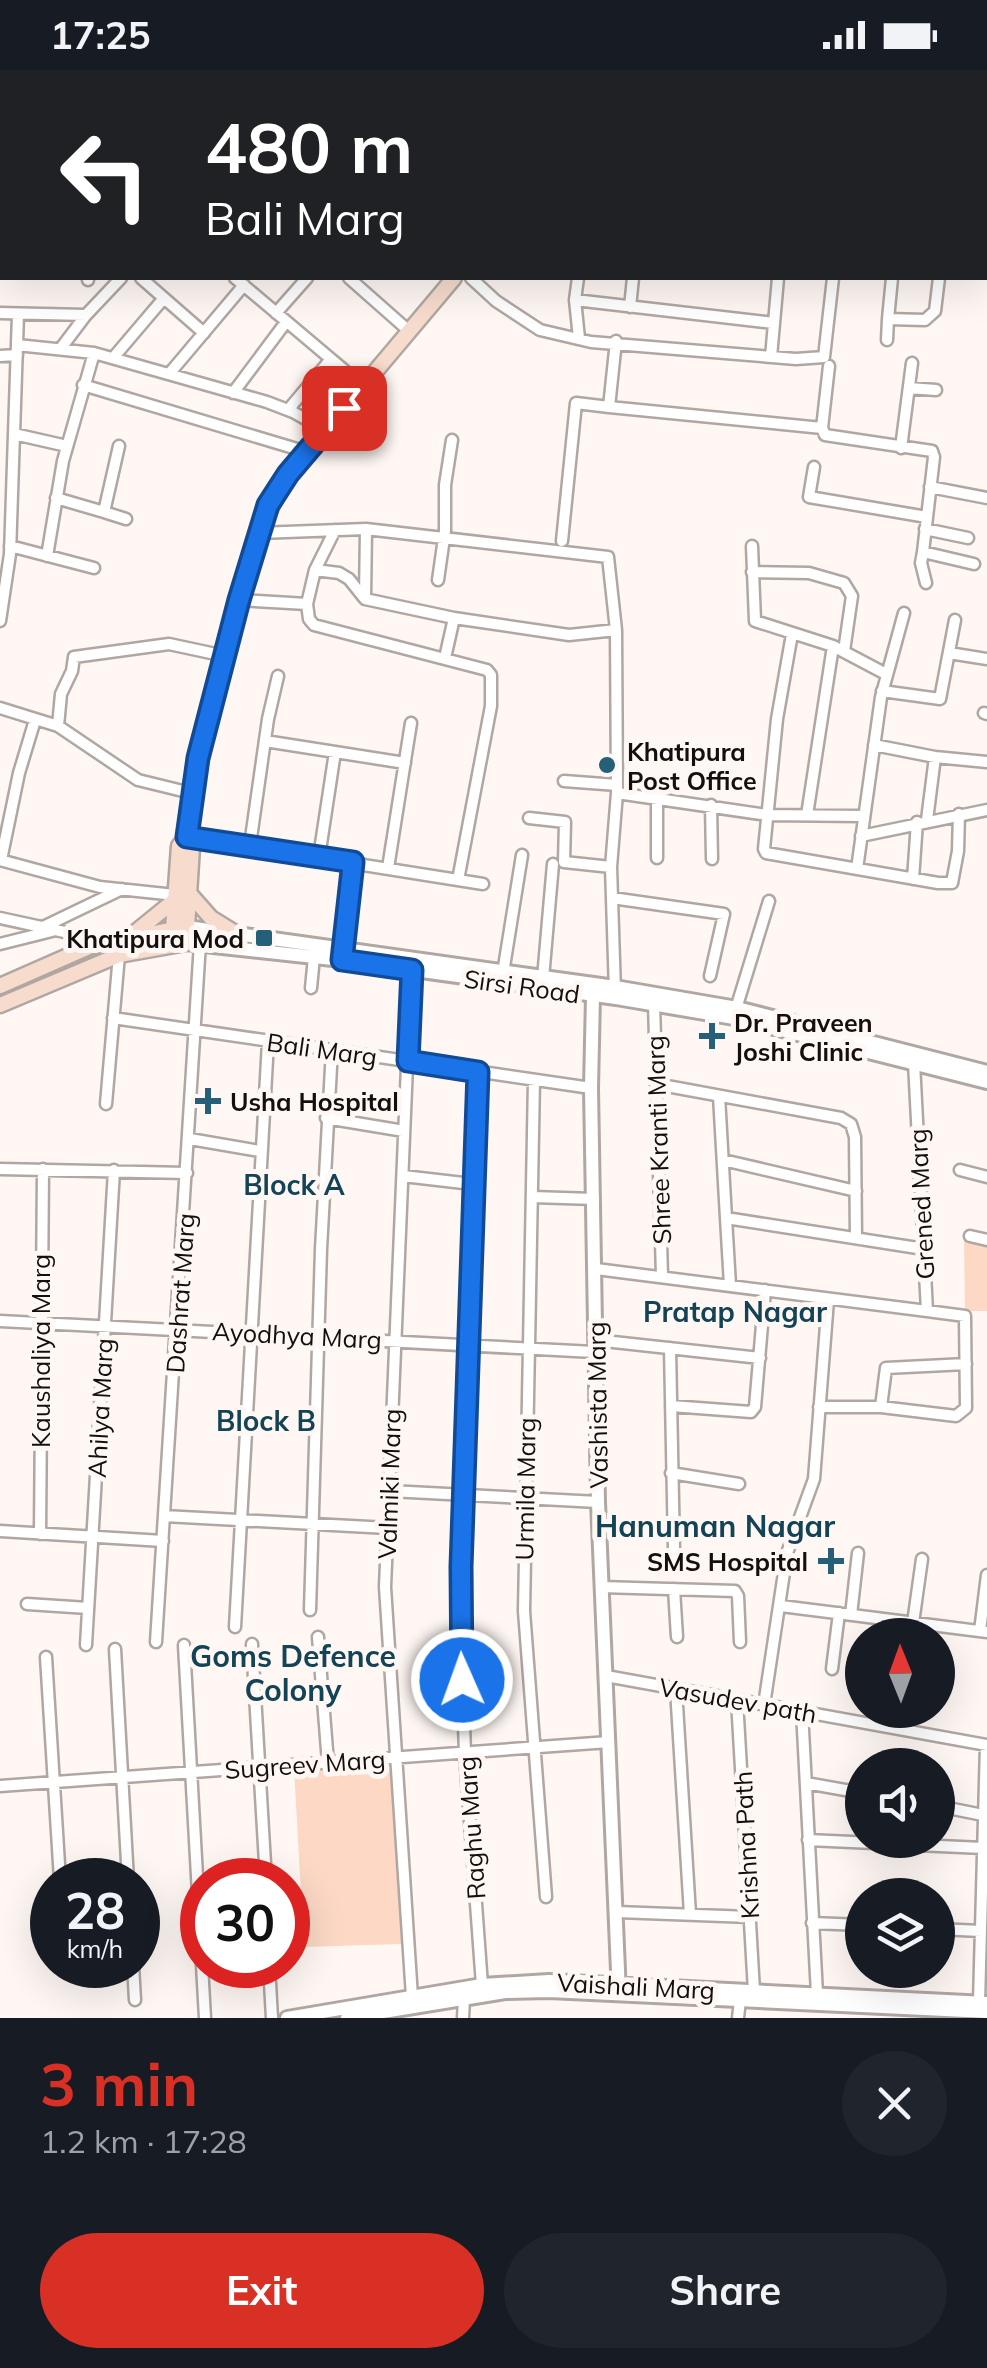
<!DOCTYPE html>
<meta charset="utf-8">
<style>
:root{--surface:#171b24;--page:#20242c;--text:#f1f3f6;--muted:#9ea1a6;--accent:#d93025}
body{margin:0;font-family:Mulish,sans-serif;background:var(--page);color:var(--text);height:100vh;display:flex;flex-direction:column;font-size:38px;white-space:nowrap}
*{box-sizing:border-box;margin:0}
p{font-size:32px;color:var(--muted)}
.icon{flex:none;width:55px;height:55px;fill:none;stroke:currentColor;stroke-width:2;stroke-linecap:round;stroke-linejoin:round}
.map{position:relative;height:1948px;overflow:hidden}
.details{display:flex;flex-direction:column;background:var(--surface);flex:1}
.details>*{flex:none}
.banner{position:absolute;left:0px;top:0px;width:988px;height:210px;box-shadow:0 10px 40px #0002;background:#202124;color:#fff;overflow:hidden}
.needle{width:65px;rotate:359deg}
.tools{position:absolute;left:845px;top:1548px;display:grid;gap:20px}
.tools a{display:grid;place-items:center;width:110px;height:110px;border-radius:50%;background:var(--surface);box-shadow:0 10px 40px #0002;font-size:50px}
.speed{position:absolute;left:30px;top:1788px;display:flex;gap:20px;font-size:50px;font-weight:700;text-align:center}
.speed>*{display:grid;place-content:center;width:130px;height:130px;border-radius:50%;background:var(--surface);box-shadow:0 10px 40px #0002;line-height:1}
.speed small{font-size:25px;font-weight:400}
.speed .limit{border:15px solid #d22;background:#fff;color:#111}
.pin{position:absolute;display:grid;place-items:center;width:85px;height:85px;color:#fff;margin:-42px;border-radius:20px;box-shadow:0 5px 15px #0006}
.me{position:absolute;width:110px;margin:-55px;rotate:358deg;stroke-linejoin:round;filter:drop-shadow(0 0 8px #0008)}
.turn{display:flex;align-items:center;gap:35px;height:210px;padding:0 40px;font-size:45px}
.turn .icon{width:130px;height:130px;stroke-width:2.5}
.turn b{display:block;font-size:70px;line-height:85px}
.round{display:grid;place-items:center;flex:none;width:105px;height:105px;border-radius:52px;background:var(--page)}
.overview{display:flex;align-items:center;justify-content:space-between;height:170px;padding:0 40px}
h1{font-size:60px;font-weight:700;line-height:75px;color:var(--accent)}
.cta{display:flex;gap:20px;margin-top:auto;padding:20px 40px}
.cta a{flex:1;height:115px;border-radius:60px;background:var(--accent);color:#fff;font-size:40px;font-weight:700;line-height:115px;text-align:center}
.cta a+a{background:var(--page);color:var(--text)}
.status{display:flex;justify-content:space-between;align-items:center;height:70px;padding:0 50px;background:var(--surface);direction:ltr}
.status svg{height:28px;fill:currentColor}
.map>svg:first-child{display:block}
.green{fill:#fcd8c5}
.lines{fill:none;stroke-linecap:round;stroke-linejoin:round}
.minor-casing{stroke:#b0a7a2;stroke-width:15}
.tertiary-casing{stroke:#b0a7a2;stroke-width:18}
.secondary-casing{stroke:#b0a7a2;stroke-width:19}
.minor{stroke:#fff;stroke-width:10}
.tertiary{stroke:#fff;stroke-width:12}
.secondary{stroke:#f7dccd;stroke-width:14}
.route-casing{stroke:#114b97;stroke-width:25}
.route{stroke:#1a73e8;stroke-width:18}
.poi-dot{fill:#256078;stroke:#fff7f3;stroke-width:4}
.labels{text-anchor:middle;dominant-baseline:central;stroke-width:10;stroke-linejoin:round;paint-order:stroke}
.poi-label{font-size:25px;font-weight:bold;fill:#130f0e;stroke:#fff7f3;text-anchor:start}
.street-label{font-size:25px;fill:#130f0e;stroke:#fff7f3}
.neighbourhood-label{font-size:28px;font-weight:bold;fill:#134356;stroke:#fff7f3}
.quarter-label{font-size:30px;font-weight:bold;fill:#134356;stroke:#fff7f3}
</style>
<div class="status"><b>17:25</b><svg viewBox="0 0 49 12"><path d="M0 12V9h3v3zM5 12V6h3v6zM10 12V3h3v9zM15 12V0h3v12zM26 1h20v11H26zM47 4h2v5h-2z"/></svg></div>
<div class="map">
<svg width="987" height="1948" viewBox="0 0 987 1948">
<rect width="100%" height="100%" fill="#fff7f3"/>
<path class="green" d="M964 1166 987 1172V1241H965Z
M390 1694 402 1874 304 1877 294 1698Z"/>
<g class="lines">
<g class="minor-casing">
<path id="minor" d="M349 0 352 2
M28 2V0
M61 2 76 0
M86 2V0
M146 2V0
M210 2 212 0
M276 2 278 0
M422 2 424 0
M503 2 505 0
M574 2 576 0
M0 12H2
M985 45H987
M0 93H2
M985 104 987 105
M985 178H987
M0 186H2
M88 208V210
M141 208 204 263
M235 208 363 316
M349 208 409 261
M471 208 496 231 540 260 591 272 796 289 824 287 833 208
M578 208 575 230 579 268
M892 208 888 249 925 250 935 241 939 208
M575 230 774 253
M630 237 633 208
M0 243 86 245 121 208
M276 243 307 208
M887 270 888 249
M616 271 609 337 822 358 825 365 932 381 934 387 923 482 974 494
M17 275 94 283 267 332 293 342 325 360
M61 278 86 245
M0 286 17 285
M771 287 778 208
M113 288 164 228
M169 304 244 215
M83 315 307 382
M909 318 936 320
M233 323 286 252
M288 340 331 289
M822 358 829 296
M14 364 67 376
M901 378 912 293
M814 397 809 427 927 447
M930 417 987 428
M56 428 104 442 119 376
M104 442 126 449
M925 459 968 468
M259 463 366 459 608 487 616 560 617 723 611 797 615 922
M562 471 576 333 609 337
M10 476 94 498
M752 476 755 551 833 576 886 604
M923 482 921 493 926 513
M47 486 63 391 94 283
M315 500 339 503 349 509 365 529 454 548 569 565 616 560
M752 502 809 503 844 513 852 526 844 581
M438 510 445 461V415L452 370
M365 528 366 459
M239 530 307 534 309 549 314 555 487 600 491 605V636L458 810
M307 534 315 500 335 460
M0 551 10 484 18 244
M792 564 777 649 764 779 766 783 938 813H952L958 781 959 744
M949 583 987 589
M445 588 454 548
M882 621 940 629 955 550
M0 638 58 656 138 710 191 723
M984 643 987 644
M58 656 61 624 72 601 74 587 169 574 225 586
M265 671 405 693
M874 675 935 687 987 692
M564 711 617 715
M617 723 767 745 863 746
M711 735 712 789
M807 745 833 576
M529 748 565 752 564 792 611 797
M927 750 935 687
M861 766 987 740
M187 767 483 814
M250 775 268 649 278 606
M319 787 335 682
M657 788V728
M0 790 100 817 175 825
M1 790 19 703 35 650
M388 798 411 653
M857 799 881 627 904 543
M913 809 917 752
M612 828 724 844 710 906
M0 848 69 863 91 876
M43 857 122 819
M0 874 52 861
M343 886 353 792
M411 901 385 1517 412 1927
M503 903 522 785
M543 908 553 794
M311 918 314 887
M654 934 662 1205
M735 942 769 831
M113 948 591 1018
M478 1002 460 1537 465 1684 482 1915
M534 1010 524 1541 546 1827
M656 1014 841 1048 851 1054 855 1067 856 1168
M719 1026 726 1148 924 1179
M106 1034 119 885
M326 1048 404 1061
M190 1069 260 1081
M723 1090 856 1121
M0 1099 187 1103
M960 1100 987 1107
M403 1106 472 1114
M532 1127 594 1129
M726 1148 730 1215
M970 1166 987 1170
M596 1199 927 1241 914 993
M0 1251 594 1282
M595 1270 760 1288
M670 1278 674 1480
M671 1336 751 1342 755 1337 765 1220
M819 1337H881L956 1346 966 1338 965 1246 927 1241
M881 1337 886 1298 966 1294
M671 1403 739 1414
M390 1421 598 1432
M164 1446 388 1458
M0 1461 163 1471
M40 1464 43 1099
M601 1517 735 1521 738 1526 740 1572
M674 1519 677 1567
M27 1534 88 1538
M781 1536 987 1562
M310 1540 321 1179 332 979
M851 1545 858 1483
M913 1553 922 1489
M235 1557 268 972
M980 1561 987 1505
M318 1567 328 1693
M156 1572 200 873
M252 1574 266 1810
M86 1575 114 1100
M184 1575 205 1948
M115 1579 128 1810
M46 1587 60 1810
M832 1599 839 1543
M606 1606 987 1675
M676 1619 690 1844
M737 1630 754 1921
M764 1635 787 1483 814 1409 828 1230
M802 1641 817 1924
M806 1713 862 1723
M0 1716 609 1672
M938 1736 983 1745
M808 1770 983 1778
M617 1842 750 1847
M812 1853 862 1855
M938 1859 981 1861
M65 1895V1902
M133 1895 135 1930
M269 1895 272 1948
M979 1932 986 1675
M463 1948 464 1928
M738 1948 740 1930"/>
</g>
<g class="tertiary-casing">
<path id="tertiary" d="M187 857 615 917 737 938 987 1002
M186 873 342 890 616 928 734 948 987 1012
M593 926 591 1018 598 1432 619 1924
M287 1948 482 1915 549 1911 987 1933
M347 1948 505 1922 549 1921 987 1942"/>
</g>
<g class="secondary-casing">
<path id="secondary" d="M627 2 629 0
M189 823 211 848 240 866
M132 865 175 830
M172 873 179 776 187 767C193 702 211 641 227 578 243 518 255 457 289 404L454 208
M0 916 91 876 179 858
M0 935 119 885 186 873 192 777 187 767"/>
</g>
<use href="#minor" class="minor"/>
<use href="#tertiary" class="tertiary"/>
<use href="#secondary" class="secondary"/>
</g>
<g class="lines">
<g class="route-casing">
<path id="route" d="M344 338 288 404 268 435 239 530 198 688 187 767 353 792 342 890 412 900 408 991 478 1002 461 1497 462 1610"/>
</g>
<use href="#route" class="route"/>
</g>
<g class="poi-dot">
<circle cx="607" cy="695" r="10"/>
<rect x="254" y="858" width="20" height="20" rx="5"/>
<path d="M707 951h10v10h10v10h-10v10h-10v-10h-10v-10h10z"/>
<path d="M203 1016h10v10h10v10h-10v10h-10v-10h-10v-10h10z"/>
<path d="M826 1476h10v10h10v10h-10v10h-10v-10h-10v-10h10z"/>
</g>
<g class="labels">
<g class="poi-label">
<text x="627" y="681">Khatipura<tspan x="627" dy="29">Post Office</tspan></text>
<text x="244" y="868" text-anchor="end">Khatipura Mod</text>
<text x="734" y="952">Dr. Praveen<tspan x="734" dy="29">Joshi Clinic</tspan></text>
<text x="230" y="1031">Usha Hospital</text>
<text x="808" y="1491" text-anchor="end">SMS Hospital</text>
</g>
<g class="street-label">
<text transform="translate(522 916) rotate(8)">Sirsi Road</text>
<text transform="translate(322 979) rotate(8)">Bali Marg</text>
<text transform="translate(658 1070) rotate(-92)">Shree Kranti Marg</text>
<text transform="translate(921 1134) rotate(-93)">Grened Marg</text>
<text transform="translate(180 1223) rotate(-86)">Dashrat Marg</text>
<text transform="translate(297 1265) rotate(3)">Ayodhya Marg</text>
<text transform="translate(40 1281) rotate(-90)">Kaushaliya Marg</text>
<text transform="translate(597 1335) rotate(-91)">Vashista Marg</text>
<text transform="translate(100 1338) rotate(-87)">Ahilya Marg</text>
<text transform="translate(389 1414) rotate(-88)">Valmiki Marg</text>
<text transform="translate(525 1419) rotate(-89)">Urmila Marg</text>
<text transform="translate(738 1630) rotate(10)">Vasudev path</text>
<text transform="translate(305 1694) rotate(-4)">Sugreev Marg</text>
<text transform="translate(471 1758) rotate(-94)">Raghu Marg</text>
<text transform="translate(746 1775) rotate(-93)">Krishna Path</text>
<text transform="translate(636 1916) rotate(3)">Vaishali Marg</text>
</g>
<g class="neighbourhood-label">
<text x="294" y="1114">Block A</text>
<text x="735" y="1241">Pratap Nagar</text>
<text x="266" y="1350">Block B</text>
</g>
<g class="quarter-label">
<text x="715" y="1456">Hanuman Nagar</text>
<text x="293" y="1586">Goms Defence<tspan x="293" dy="34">Colony</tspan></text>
</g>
</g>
</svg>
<div class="tools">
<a><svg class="needle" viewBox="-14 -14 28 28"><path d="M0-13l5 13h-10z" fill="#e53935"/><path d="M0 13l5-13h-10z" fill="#9ea1a6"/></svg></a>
<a><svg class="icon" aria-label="sound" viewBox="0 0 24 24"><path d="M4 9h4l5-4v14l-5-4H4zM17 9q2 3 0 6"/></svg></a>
<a><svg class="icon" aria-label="layers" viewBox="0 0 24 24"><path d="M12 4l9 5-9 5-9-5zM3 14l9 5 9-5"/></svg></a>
</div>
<div class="speed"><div>28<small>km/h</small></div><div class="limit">30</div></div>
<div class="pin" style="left:344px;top:338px;background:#d93025"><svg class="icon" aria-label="arrive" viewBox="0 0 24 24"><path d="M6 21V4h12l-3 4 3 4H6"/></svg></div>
<svg class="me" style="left:462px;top:1610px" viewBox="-20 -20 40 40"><circle r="17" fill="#1a73e8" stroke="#fff" stroke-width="3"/><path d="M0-11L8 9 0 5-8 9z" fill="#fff"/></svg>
<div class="banner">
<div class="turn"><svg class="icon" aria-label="left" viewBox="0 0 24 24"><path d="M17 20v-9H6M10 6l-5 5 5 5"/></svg><div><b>480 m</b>Bali Marg</div></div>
</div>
</div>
<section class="details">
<div class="overview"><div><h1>3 min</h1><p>1.2 km · 17:28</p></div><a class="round"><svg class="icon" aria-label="close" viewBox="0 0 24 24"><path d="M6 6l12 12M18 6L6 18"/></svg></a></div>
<div class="cta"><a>Exit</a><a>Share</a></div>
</section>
